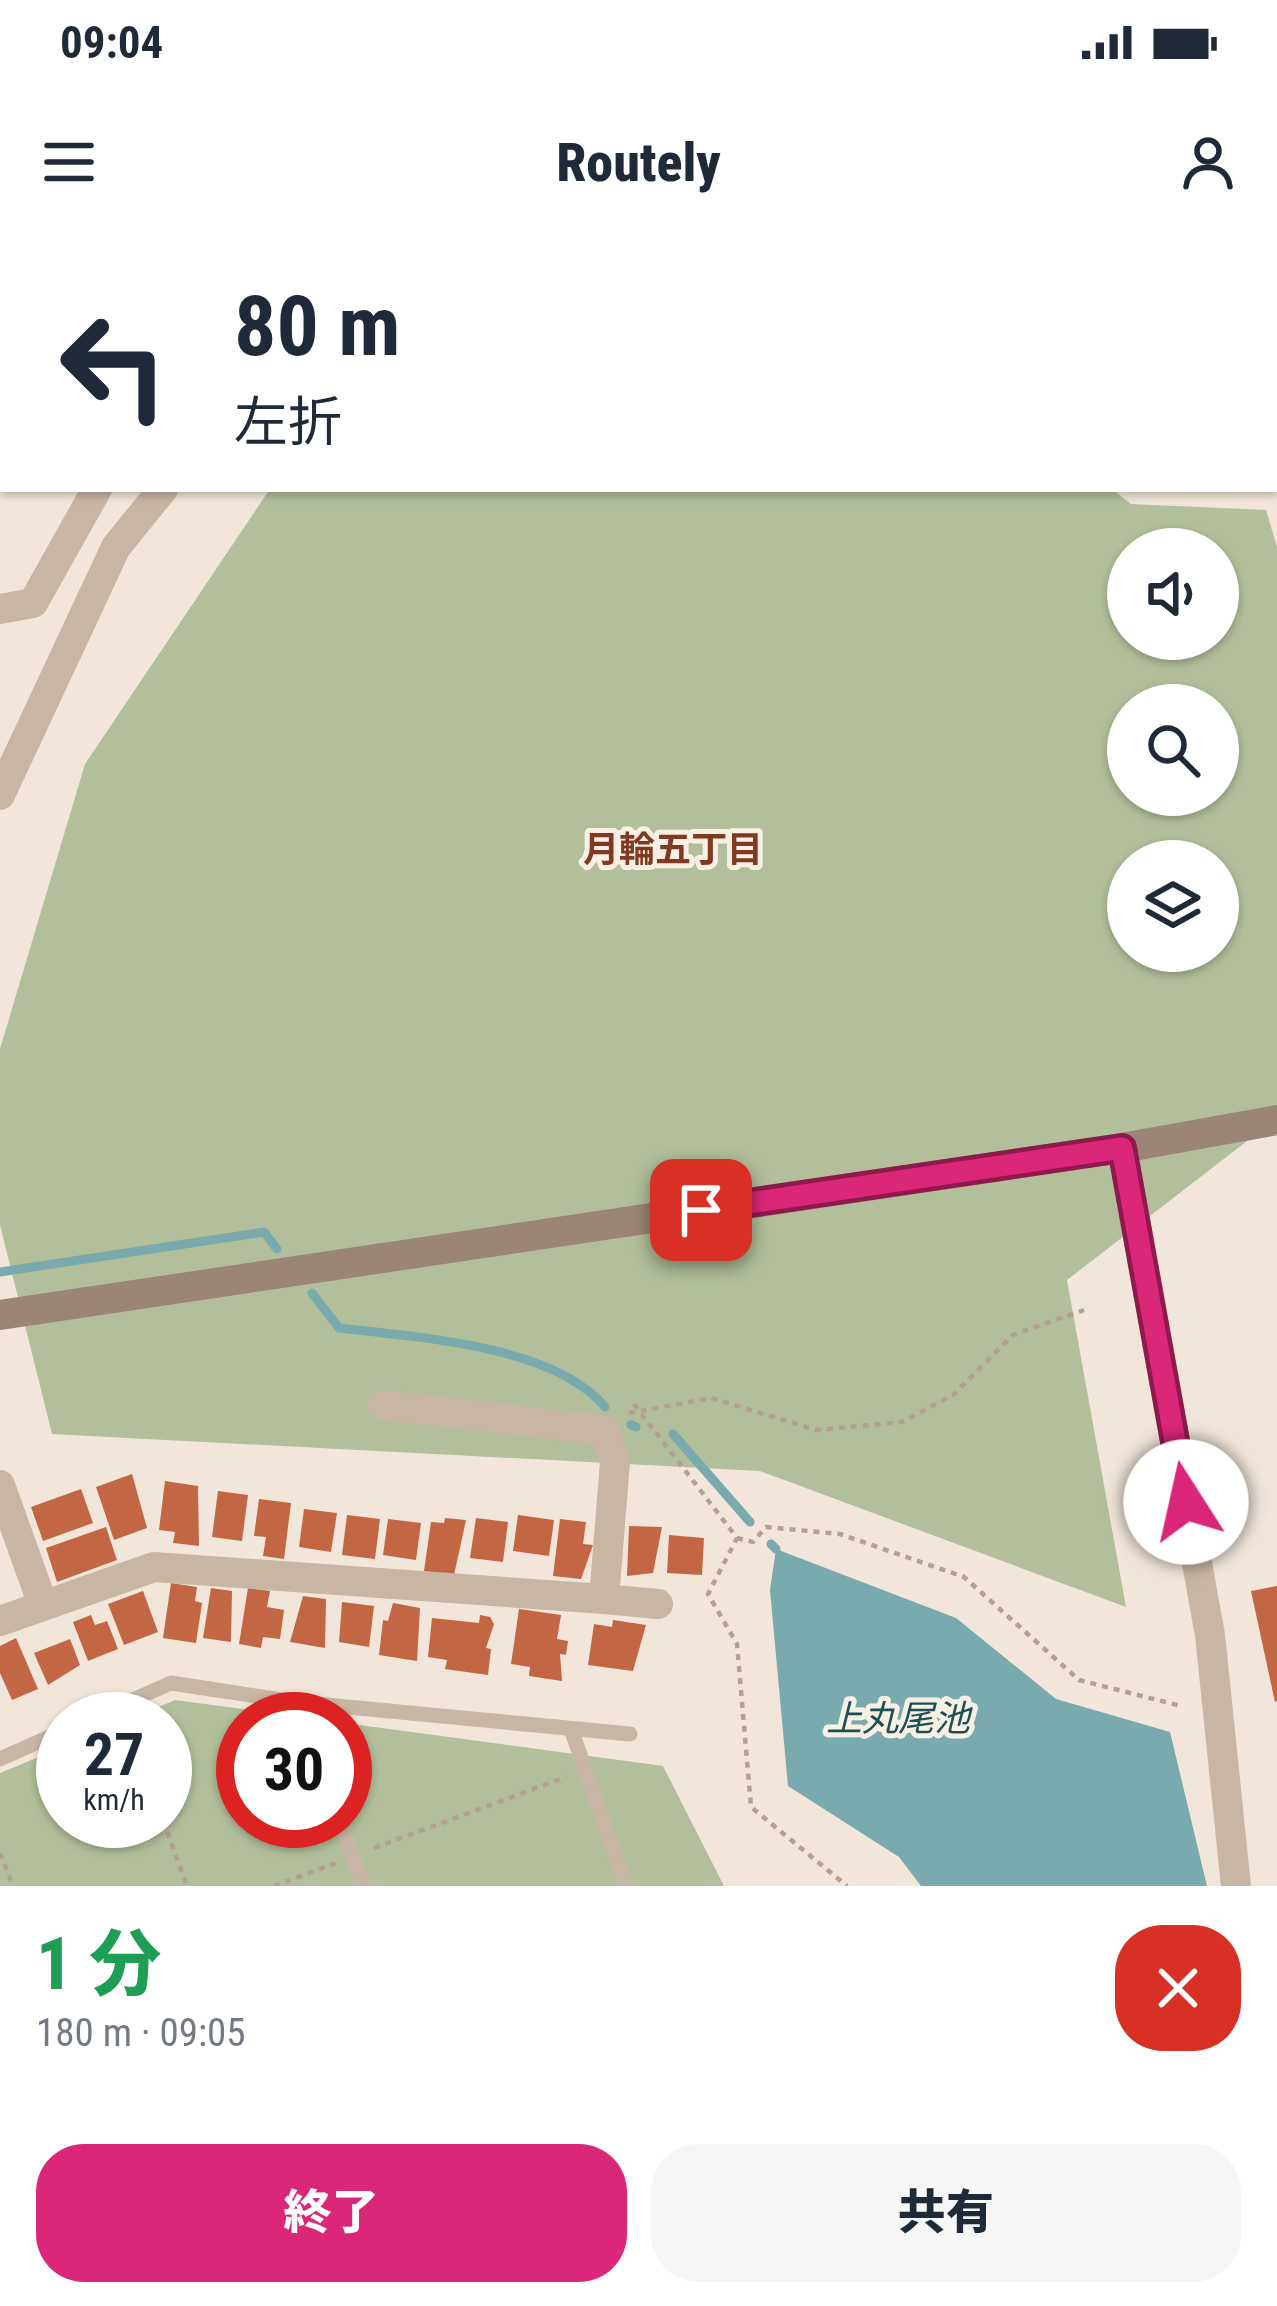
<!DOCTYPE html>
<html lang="ja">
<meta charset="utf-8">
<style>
:root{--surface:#fff;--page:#f6f6f7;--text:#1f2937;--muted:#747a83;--accent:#db2777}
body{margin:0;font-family:"Roboto Condensed","Noto Sans JP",sans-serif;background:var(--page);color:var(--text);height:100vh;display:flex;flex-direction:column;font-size:45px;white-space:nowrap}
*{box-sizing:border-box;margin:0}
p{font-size:39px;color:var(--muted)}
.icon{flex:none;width:66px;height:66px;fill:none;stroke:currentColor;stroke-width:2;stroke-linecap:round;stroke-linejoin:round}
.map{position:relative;height:1646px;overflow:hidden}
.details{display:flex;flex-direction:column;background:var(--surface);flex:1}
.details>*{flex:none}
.guide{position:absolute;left:0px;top:0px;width:1278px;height:252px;box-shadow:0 3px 9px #0004;background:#fff;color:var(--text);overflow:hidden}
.fabs{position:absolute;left:1107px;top:288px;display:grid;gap:24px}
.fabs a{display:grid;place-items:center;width:132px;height:132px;border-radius:50%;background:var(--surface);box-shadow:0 3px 9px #0004;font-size:60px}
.speed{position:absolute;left:36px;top:1452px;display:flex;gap:24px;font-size:60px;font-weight:700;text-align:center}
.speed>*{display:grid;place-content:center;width:156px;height:156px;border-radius:50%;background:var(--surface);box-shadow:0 3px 9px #0004;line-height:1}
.speed small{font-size:30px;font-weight:400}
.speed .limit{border:18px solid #d22;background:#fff;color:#111}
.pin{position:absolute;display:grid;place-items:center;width:102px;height:102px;color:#fff;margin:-51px;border-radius:24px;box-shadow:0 6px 18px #0006}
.me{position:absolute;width:132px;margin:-66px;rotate:350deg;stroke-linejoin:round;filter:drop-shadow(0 0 9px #0008)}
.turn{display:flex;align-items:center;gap:42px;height:252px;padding:0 36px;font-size:54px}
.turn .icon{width:156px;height:156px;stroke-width:2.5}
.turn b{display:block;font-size:84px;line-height:102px}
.round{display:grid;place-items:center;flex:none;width:126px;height:126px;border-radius:48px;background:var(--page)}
.overview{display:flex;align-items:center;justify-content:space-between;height:204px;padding:0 36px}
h1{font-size:72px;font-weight:800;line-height:90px;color:#1e9e55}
.action{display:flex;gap:24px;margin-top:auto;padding:24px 36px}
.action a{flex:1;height:138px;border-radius:48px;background:var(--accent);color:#fff;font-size:48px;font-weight:800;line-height:138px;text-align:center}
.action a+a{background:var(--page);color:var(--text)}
.status{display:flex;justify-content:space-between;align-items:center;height:84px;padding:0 60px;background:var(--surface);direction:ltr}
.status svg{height:33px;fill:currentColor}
header{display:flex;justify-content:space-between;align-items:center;height:156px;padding:0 36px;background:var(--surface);font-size:54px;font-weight:800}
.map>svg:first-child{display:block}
.green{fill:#b2bf9a;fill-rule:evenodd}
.water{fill:#79aaad}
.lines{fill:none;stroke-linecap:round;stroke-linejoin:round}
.stream{stroke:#79aaad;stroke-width:9}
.building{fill:#c36644}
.path{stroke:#b4a090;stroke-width:4.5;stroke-dasharray:6 6;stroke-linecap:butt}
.lane{stroke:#c8b6a5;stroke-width:15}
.street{stroke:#c8b6a5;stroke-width:30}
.secondary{stroke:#9c8577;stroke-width:30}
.route-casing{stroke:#8e194d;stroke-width:30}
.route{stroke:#db2777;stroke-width:21}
.labels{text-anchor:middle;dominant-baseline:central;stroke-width:10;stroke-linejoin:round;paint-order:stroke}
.neighbourhood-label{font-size:36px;font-weight:bold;fill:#813a21;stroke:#f9f0e5}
.water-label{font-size:36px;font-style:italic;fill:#1d5054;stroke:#f9f0e5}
</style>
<div class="status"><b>09:04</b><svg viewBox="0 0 49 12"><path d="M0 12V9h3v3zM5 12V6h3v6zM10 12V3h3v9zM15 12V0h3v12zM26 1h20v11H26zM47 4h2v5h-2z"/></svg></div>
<header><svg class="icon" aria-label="menu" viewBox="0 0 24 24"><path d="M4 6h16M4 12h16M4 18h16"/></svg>Routely<svg class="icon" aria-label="person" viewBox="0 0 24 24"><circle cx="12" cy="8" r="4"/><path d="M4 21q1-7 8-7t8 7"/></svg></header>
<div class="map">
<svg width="1277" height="1646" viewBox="0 0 1277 1646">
<rect width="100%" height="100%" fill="#f1e6d9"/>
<path class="green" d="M385 0H999V3H384Z
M270 249H1112L1131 264 1266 270 1277 307V878L1067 1040 1126 1367 760 1231 52 1194 0 985V809L85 524ZM1128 309H1218V399H1128ZM1128 465H1218V555H1128ZM1128 621H1218V711H1128Z
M175 1460 317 1479H243V1581H345V1483L663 1526 724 1646H0V1533L63 1507V1581H165V1479H130Z"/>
<path class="water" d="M776 1309 956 1378 1056 1459 1170 1492 1207 1646H921L899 1617 788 1546 770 1350Z"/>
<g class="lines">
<path class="stream" d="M0 1032 264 992 277 1009
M312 1053 339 1088C415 1097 554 1105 605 1167
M631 1185 636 1187
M673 1194 750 1282
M771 1304 776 1309"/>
</g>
<path class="building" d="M132 1234 147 1288 114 1300 96 1247Z
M165 1241 198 1246 199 1306 173 1303 175 1292 159 1290Z
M81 1249 93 1283 43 1301 31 1267Z
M218 1251 248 1255 242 1301 212 1297Z
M259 1259 291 1263 284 1319 263 1316 266 1297 254 1296Z
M304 1269 337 1273 331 1312 299 1307Z
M347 1275 380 1279 375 1319 342 1315Z
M518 1275 554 1280 549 1316 513 1311Z
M445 1278 466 1280 454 1335 424 1331 431 1282 444 1283Z
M476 1278 508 1282 503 1322 470 1318Z
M388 1279 421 1283 416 1320 383 1315Z
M560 1279 586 1282 583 1304 593 1305 581 1339 553 1336Z
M629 1286 662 1287 653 1333 627 1336Z
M106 1287 117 1320 57 1342 46 1308Z
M669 1295 704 1298 702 1335 667 1333Z
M171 1343 197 1347 195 1361 202 1363 196 1403 163 1398Z
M1277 1346V1461L1275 1462 1251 1351Z
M211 1348 232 1351 231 1402 203 1398Z
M248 1348 270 1351 267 1367 284 1370 280 1399 263 1397 261 1408 239 1404Z
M143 1351 158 1392 124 1405 108 1364Z
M303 1356 326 1359 325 1408 290 1402Z
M342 1362 374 1366 369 1407 339 1402Z
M393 1363 420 1368 417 1421 379 1415 383 1380 388 1381Z
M519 1369 561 1375 557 1399 568 1401 566 1415 560 1414 562 1441 529 1436 530 1427 511 1424Z
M91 1375 95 1385 107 1381 118 1409 88 1421 73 1382Z
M480 1375 490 1377 494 1384 486 1408 491 1409 488 1435 445 1429 447 1420 428 1417 432 1378 479 1383Z
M613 1380 646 1385 633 1431 588 1425 594 1384 612 1387Z
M16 1398 38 1449 12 1460 0 1433V1406Z
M70 1399 80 1425 48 1445 34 1413Z"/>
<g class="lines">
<path class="path" d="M150 3V0
M0 41 3 40
M634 1164 737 1298 708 1354 737 1404 751 1567 847 1646
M629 1173 711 1158 816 1190 902 1182 953 1155 1013 1095 1084 1070
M737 1298 753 1302 766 1287 840 1294 964 1337 1079 1440 1181 1466
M163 1581 187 1646
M374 1608 566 1537
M0 1613 13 1646
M274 1646 336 1623"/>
<path class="lane" d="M90 1479 171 1443 295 1462 630 1494
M571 1489 626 1646
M0 1519 63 1491
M340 1581 364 1646"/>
<path class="street" d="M1140 0 1141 3
M1250 0 1251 3
M230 3 233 0
M555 3 559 0
M1275 82 1277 88
M0 369 33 363 97 249
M0 555 116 307 163 249
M1122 908 1210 1395 1236 1646
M0 1245 43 1365
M604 1359 658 1364
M0 1381 154 1327 604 1359 615 1222 604 1190 382 1165"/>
<path class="secondary" d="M0 1075 1122 908 1277 880"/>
</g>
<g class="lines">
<g class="route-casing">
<path id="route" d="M701 970 1122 908 1186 1262"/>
</g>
<use href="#route" class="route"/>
</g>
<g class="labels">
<g class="neighbourhood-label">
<text x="673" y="610">月輪五丁目</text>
</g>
<g class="water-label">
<text x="898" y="1479">上丸尾池</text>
</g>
</g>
</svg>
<div class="fabs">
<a><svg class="icon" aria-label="sound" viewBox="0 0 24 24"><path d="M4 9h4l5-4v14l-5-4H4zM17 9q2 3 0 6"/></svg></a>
<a><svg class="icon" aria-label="search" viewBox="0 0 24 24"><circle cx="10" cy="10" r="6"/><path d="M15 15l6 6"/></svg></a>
<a><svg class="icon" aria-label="layers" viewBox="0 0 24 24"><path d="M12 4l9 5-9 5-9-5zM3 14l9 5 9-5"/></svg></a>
</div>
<div class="speed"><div>27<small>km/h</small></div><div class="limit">30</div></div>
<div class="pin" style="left:701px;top:970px;background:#d93025"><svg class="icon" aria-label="arrive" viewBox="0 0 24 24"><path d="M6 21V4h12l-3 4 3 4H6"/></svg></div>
<svg class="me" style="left:1186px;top:1262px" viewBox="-20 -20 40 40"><circle r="19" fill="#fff"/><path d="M0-13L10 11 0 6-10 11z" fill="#db2777"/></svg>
<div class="guide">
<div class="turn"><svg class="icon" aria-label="left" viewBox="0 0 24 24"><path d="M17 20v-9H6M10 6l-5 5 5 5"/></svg><div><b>80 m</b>左折</div></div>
</div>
</div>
<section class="details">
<div class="overview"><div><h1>1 分</h1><p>180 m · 09:05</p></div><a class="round" style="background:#d93025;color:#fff"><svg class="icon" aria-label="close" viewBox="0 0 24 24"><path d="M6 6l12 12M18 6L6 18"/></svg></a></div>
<div class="action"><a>終了</a><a>共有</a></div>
</section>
